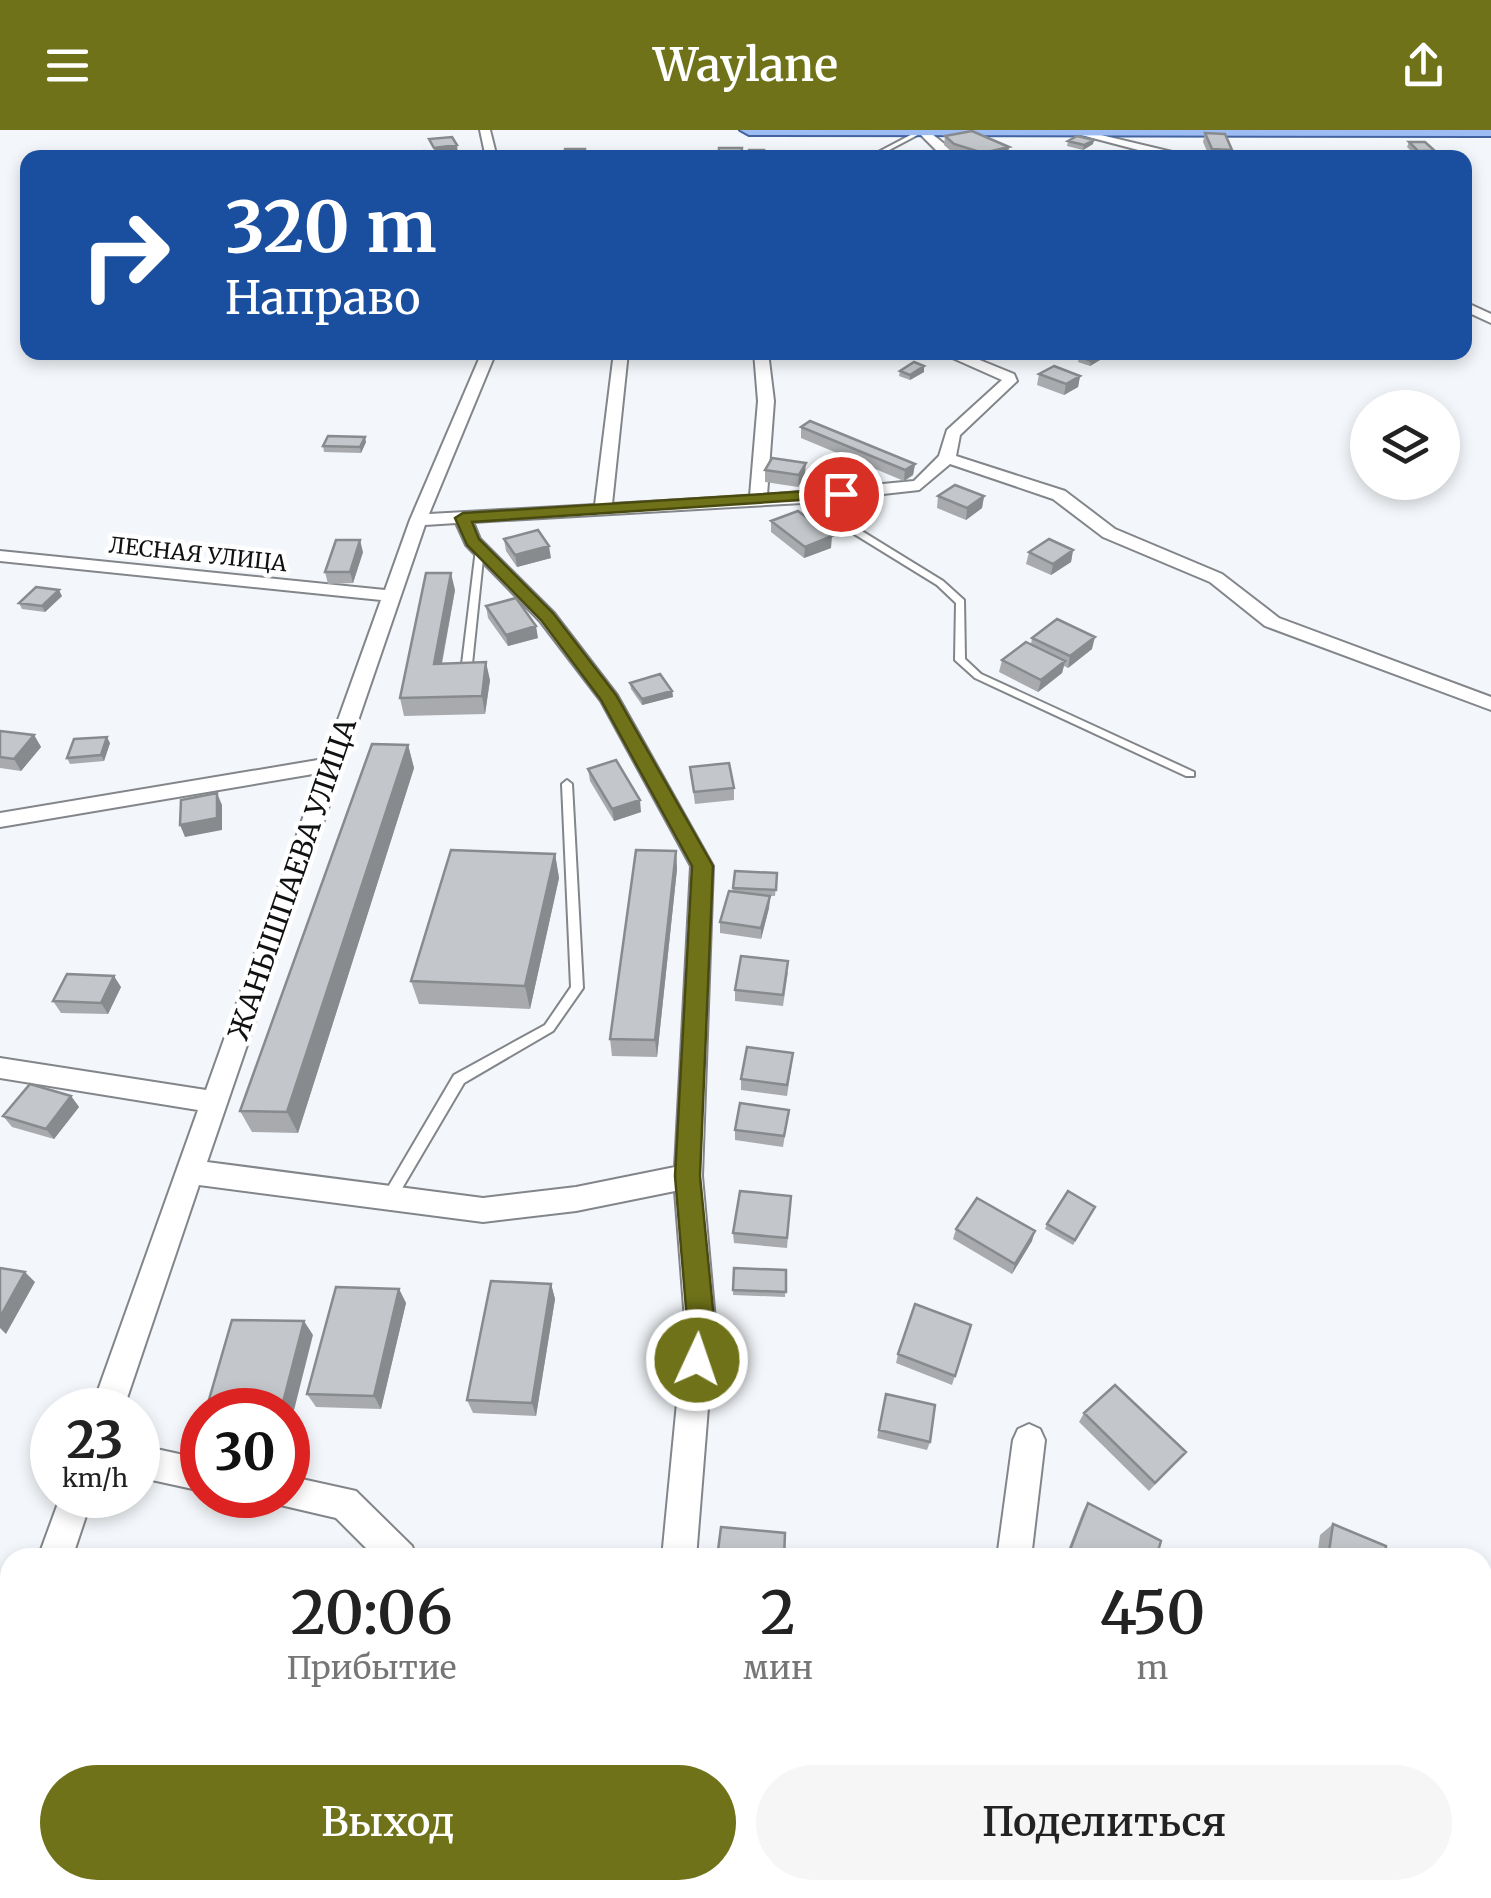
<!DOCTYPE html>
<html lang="ru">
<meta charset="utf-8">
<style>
:root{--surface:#fff;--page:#f6f6f6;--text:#222;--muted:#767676;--accent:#6f7218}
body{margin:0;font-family:Merriweather,serif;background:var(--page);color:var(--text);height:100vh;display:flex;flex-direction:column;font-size:38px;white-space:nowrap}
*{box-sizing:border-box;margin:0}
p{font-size:32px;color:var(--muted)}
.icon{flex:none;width:55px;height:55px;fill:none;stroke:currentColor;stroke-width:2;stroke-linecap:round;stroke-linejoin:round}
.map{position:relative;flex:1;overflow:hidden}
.sheet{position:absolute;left:0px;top:1418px;width:1492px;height:352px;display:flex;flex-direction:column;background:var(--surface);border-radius:30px 30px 0 0;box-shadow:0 5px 15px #0003}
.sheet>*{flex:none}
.hud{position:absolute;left:20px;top:20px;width:1452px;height:210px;border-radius:20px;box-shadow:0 5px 15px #0003;background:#1a4fa0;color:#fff;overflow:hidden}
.controls{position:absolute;left:1350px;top:260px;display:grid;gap:20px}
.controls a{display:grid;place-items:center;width:110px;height:110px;border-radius:50%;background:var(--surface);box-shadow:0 5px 15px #0003;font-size:50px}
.speed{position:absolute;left:30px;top:1258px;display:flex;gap:20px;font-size:50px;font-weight:700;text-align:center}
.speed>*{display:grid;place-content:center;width:130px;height:130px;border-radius:50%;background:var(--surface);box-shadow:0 5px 15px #0003;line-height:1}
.speed small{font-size:25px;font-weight:400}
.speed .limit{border:15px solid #d22;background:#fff;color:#111}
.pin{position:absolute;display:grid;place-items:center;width:85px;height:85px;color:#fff;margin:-42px;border:5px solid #fff;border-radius:50%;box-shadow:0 2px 10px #0007}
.me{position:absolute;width:110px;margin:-55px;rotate:3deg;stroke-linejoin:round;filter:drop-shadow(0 0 8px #0008)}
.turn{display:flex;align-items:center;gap:35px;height:210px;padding:0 40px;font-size:45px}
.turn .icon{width:130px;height:130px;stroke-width:2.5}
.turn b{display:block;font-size:70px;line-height:85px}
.eta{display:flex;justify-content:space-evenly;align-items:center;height:170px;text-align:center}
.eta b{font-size:60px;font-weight:600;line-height:70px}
.action{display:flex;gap:20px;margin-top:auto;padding:20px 40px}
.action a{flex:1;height:115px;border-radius:60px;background:var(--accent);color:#fff;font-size:40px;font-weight:600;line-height:115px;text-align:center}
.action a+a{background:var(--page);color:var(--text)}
header{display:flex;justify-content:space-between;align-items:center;height:130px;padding:0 40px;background:var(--accent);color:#fff;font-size:45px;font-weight:600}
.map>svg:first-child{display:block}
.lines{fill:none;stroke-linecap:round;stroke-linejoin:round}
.lane-casing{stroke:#828589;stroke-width:4}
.street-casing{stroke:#828589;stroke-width:4}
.primary-casing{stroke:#4263a0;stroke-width:4}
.lane{fill:#fff;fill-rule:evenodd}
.street{fill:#fff;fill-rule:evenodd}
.primary{fill:#9ebcf4;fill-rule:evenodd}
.wall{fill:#a8aaae}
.shaded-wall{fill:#888b8d}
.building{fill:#c3c6ca;stroke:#888b8d;stroke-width:2.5}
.route{fill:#6f7218;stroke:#484a10;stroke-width:2.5}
.labels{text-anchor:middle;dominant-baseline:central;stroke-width:9;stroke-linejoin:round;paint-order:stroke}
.far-street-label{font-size:22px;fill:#101112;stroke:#fff}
.street-label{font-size:28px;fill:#101112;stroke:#fff}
</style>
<header><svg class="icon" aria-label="menu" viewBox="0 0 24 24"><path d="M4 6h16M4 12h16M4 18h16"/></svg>Waylane<svg class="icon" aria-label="share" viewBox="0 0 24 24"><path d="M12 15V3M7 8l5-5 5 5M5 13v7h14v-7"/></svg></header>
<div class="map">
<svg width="1491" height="1768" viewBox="0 0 1491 1768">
<rect width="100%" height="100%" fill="#f3f6fa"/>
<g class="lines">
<g class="lane-casing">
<path id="lane" d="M920 0 925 1 874 28H867Z
M799 366H805L943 451 964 470 965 529 981 544 1194 642V646H1186L975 548 955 530 956 473 937 455 799 370Z
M480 416 484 419 472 534 467 537 462 534 476 419Z
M567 650 572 654 583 858 553 901 464 953 394 1072 389 1074 384 1072 382 1068 384 1064 454 945 545 895 571 857 562 654Z"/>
</g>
<g class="street-casing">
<path id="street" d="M480 0H490L497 28H486Z
M927 0 962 28 942 26 917 1Z
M1080 0 1189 26 1190 28H1169L1066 1Z
M1465 172 1491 184V193L1465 181Z
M482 222H496L429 384 595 375 614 222H628L612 374 750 366 758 271 754 222H768L774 271 767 365 914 351 939 326 947 300 1002 250 939 222H960L1014 244 1017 251 960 305 956 326 1065 361 1115 399 1222 444 1279 488 1491 567V580L1265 496 1210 452 1103 407 1053 369 950 334 919 360 802 373 473 392 480 409 554 483 617 565 713 736 702 1046 715 1190 696 1428H662L685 1190 675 1061 576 1081 483 1092 199 1055 123 1280H91L198 980 0 948V928L206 960 319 643 0 697V683L324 629 381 470 0 431V421L385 460 410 390ZM456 393 466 415 540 491 601 571 691 736 675 1037 576 1057 483 1068 207 1032 425 395Z
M1029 1294 1040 1299 1045 1310 1031 1428H997L1013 1310 1018 1299Z
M138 1315 202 1329V1361L138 1347Z
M288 1346 356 1361 412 1416 417 1428H376L336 1388 276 1374 273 1365H288Z
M61 1365H93L72 1428H38Z
M10 1537V1598L0 1602V1541Z
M601 1760H641L638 1768H598Z
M725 1760H770L774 1768H729Z
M951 1760H991L990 1768H950Z"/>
</g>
<g class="primary-casing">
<path id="primary" d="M740 0H1491V6L749 5Z"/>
</g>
<use href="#lane" class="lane"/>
<use href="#street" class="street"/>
<use href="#primary" class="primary"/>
</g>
<path class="wall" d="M1205 3 1232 20 1230 28H1210L1203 12Z
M945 6 1008 26 1001 28H968L953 23 944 15Z
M1068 11 1093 14 1083 20 1067 16Z
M1409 12 1435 21 1433 25 1416 26 1407 17Z
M742 18 741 28H719V25Z
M1079 226 1105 227 1090 236 1078 232Z
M924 236V242L910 250 899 246 900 241Z
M1039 244 1080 246 1078 257 1064 265 1037 255Z
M801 297 915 334 913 345 904 351 801 308Z
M366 312 361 323 324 322 323 316Z
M765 340 805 344 798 357 765 352Z
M938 366H984L982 378 966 390 937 378Z
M771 391 831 418 804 428 771 402Z
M504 409 551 428 517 437 506 421Z
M1073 420 1071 432 1051 445 1026 434 1029 422Z
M363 422 353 453 328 454 325 442Z
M455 460 442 534 490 550 485 584 404 586 400 568Z
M62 466 45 482 22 479 19 473Z
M486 476 538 508 508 516 488 488Z
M1032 508 1092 519 1068 538 1064 536 1062 543 1038 562 999 542 1002 530 1031 514Z
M630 553 672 561 673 567 642 575 631 559Z
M0 601 34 605 41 617 21 641 0 638Z
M110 613 104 631 70 634 67 628Z
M408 615 414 638 298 1003 252 1002 240 981Z
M690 637 734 658V670L695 674Z
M588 639 641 682 614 691 590 651Z
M676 721 677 739 657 927 612 926 610 909Z
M555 724 559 748 530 879 419 874 411 851Z
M735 741 777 743 775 766 760 765 770 766 769 778 761 809 720 803V792L733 761Z
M788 842 783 876 735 871V860Z
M121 857 108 884 61 883 53 871Z
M792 934 787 966 741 960V949Z
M71 966 79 977 54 1009 12 997 3 986Z
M789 980 783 1017 735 1010V1000Z
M791 1066 787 1118 734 1113 733 1103Z
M1095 1077 1073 1115 1045 1099 1047 1094Z
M956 1099 1032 1111 1012 1144 953 1109Z
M734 1138 786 1140 785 1167 733 1165Z
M551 1154 555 1169 536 1286 473 1283 467 1270Z
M399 1159 406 1173 381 1279 316 1277 307 1264Z
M971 1195 952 1255 896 1233 898 1224Z
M886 1264 930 1312 927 1320 877 1308Z
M1084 1283 1186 1322 1149 1361 1079 1292Z
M1088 1373 1156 1428H1065L1083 1381Z
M1333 1394 1385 1428H1317L1320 1405Z
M1446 1760H1482L1491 1768H1462Z"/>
<path class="shaded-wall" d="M1094 10 1093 14 1083 20 1084 15Z
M457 15 458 24 435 27 434 18Z
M1009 17 1008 26 982 28 983 23Z
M1106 222 1105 227 1090 236 1091 231Z
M924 236V242L910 250V245Z
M1080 246 1078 257 1064 265 1066 254Z
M365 307 366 312 361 323 360 317Z
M806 333 805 344 798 357 799 345Z
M915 334 913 345 904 351 905 340Z
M984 366 982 378 966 390 967 378Z
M832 406 831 418 804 428 805 417Z
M360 410 363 422 353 453 350 442Z
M549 416 551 428 517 437 515 425Z
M1073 420 1071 432 1051 445 1053 434Z
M451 443 455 460 438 552 434 534Z
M59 460 62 466 45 482 42 476Z
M536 496 538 508 508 516 506 505Z
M1095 507 1092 519 1068 538 1070 526Z
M1065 531 1062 543 1038 562 1041 550Z
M486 532 490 550 485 584 482 566Z
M672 561 673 567 642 575V569Z
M34 605 41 617 21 641 14 629Z
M107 607 110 613 104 631 101 625Z
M408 615 414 638 298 1003 287 982Z
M217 663 222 675V700L185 707 180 695Z
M640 670 641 682 614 691 612 679Z
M676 721 677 739 657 927 655 910Z
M555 724 559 748 530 879 525 856Z
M770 766 769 778 761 809V798Z
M114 846 121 857 108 884 101 873Z
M71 966 79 977 54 1009 46 999Z
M1035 1101 1032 1111 1012 1144 1015 1134Z
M25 1142 35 1152 6 1204 0 1198V1187Z
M551 1154 555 1169 536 1286 532 1273Z
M399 1159 406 1173 381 1279 374 1266Z
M304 1191 313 1205 289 1300 288 1298V1280H281Z
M89 1760H107L105 1768 88 1767Z"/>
<path class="building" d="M972 1 1009 17 983 23 954 14 945 6Z
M1205 3 1225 4 1232 20 1212 19Z
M1077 6 1094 10 1084 15 1068 11Z
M452 7 457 15 434 18 429 9Z
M1409 12H1425L1435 21H1418Z
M719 18H742L741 25H719Z
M565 19H585L584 28H564Z
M749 20H764L763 28H748Z
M424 21 428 28H398L396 24Z
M1086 222H1105L1091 231 1079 226Z
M914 232 924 236 910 245 900 241Z
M1054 236 1080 246 1066 254 1039 244Z
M810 291 915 334 905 340 801 297Z
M328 306 365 307 360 317 323 316Z
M772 328 806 333 799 345 765 340Z
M955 355 984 366 967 378 938 366Z
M798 381 832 406 805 417 771 391Z
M538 400 549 416 515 425 504 409Z
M1049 409 1073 420 1053 434 1029 422Z
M336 410H360L350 442H325Z
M426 443H451L434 534 486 532 482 566 400 568Z
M36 457 59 460 42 476 19 473Z
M516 468 536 496 506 505 486 476Z
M1057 489 1095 507 1070 526 1032 508Z
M1026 512 1065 531 1041 550 1002 530Z
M660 544 672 561 642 569 630 553Z
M0 601 34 605 14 629 0 627Z
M107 607 101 625 67 628 74 609Z
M372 614 408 615 287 982 240 981Z
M616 630 640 670 612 679 588 639Z
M729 633 734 658 694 662 690 637Z
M217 663V688L180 695 181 670Z
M451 720 555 724 525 856 411 851Z
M636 720 676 721 655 910 610 909Z
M735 741 777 743 776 760 733 758Z
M729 761 770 766 761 798 720 792Z
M741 826 788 831 783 865 735 860Z
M67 844 114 846 101 873 53 871Z
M747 917 793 923 787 955 741 949Z
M30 954 71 966 46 999 3 986Z
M740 973 789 980 784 1006 735 1000Z
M740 1061 791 1066 787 1108 733 1103Z
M1068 1061 1095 1077 1075 1110 1047 1094Z
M977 1068 1035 1101 1015 1134 956 1099Z
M0 1138 25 1142 0 1187Z
M734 1138 786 1140V1162L733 1160Z
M491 1151 551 1154 532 1273 467 1270Z
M336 1157 399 1159 374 1266 307 1264Z
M915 1174 971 1195 955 1246 898 1224Z
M232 1190 304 1191 281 1280H206Z
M1115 1255 1186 1322 1155 1353 1084 1283Z
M886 1264 935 1275 930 1312 879 1300Z
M1088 1373 1161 1411 1156 1428H1067Z
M1333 1394 1386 1416 1385 1428H1328Z
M721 1397 785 1403 784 1428H717Z
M10 1666V1760H89L88 1767 0 1768V1698Z
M1482 1705 1491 1709V1768H1487L1472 1760H1482Z"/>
<path class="route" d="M841 359 846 361V367L472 392 479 409 553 483 616 565 713 736 700 1046 714 1190 707 1239 697 1243 687 1239 683 1230 687 1190 675 1046 692 736 601 570 541 490 467 415 455 388 463 383Z"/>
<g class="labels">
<g class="far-street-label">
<text transform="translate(198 424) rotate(6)">ЛЕСНАЯ УЛИЦА</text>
</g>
<g class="street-label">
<text transform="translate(292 749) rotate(-71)">ЖАНЫШПАЕВА УЛИЦА</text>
</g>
</g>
</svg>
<div class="controls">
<a><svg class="icon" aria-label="layers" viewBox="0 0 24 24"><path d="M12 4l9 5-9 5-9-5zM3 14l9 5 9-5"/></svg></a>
</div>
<div class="speed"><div>23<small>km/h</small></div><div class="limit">30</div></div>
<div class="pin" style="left:841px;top:364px;background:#d93025"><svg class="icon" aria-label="arrive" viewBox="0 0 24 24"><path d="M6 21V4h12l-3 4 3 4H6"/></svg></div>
<svg class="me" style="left:697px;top:1230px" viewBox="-20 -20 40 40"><circle r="17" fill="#6f7218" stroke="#fff" stroke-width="3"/><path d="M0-11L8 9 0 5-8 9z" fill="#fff"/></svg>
<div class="hud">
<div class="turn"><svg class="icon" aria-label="right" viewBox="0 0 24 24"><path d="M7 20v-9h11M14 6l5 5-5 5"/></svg><div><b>320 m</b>Направо</div></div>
</div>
<section class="sheet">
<div class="eta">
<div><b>20:06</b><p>Прибытие</p></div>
<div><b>2</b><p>мин</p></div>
<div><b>450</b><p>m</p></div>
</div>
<div class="action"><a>Выход</a><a>Поделиться</a></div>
</section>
</div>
